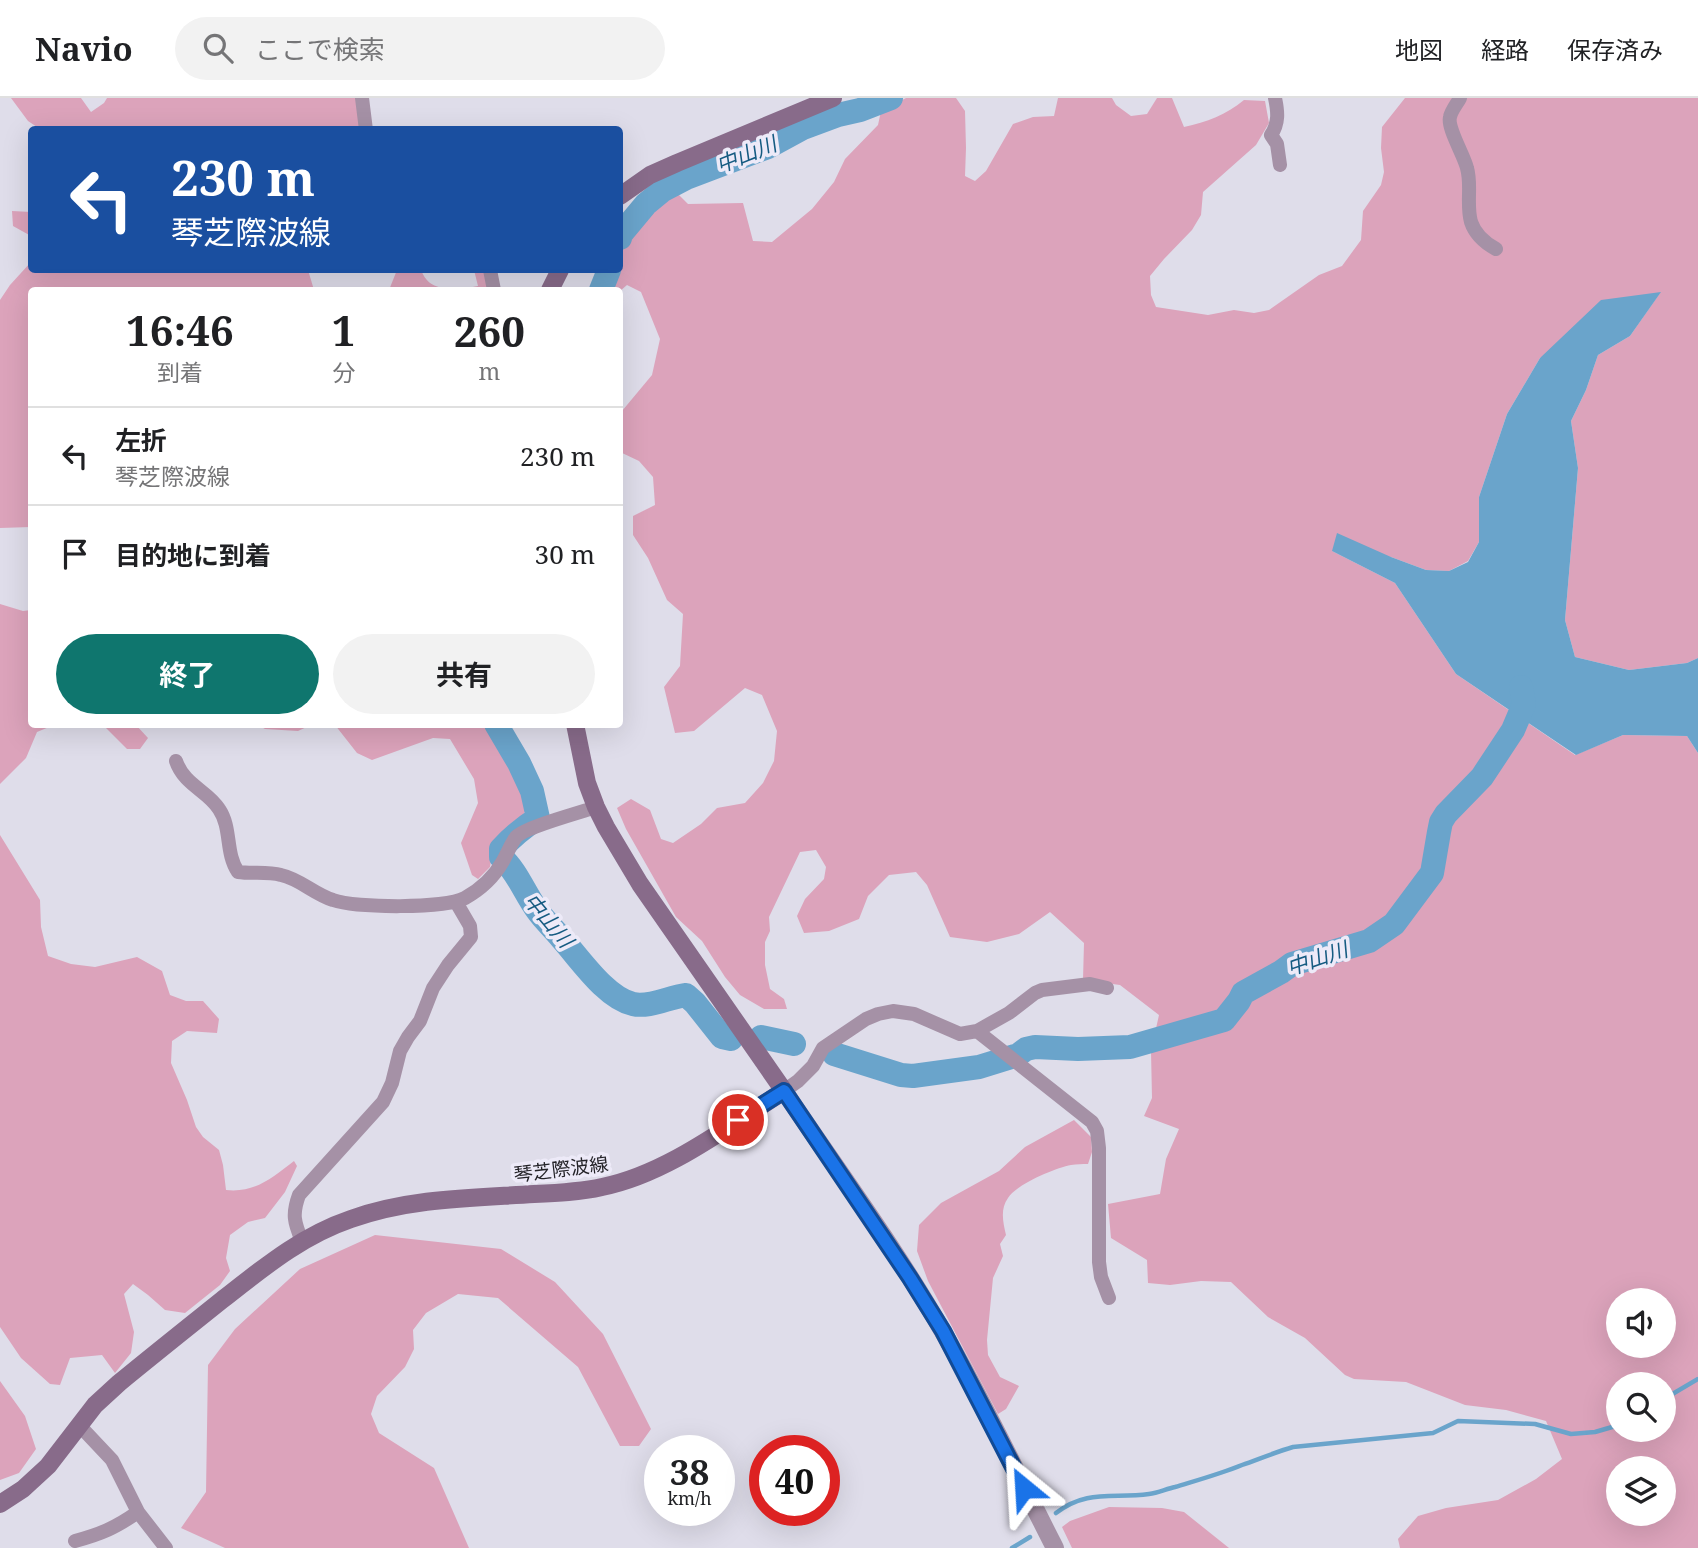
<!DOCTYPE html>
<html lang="ja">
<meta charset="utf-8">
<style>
:root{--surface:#fff;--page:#f2f2f2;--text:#202124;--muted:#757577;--line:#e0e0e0;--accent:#0f766e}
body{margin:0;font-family:"Noto Serif","Noto Sans JP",serif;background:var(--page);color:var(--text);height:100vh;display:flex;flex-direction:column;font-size:26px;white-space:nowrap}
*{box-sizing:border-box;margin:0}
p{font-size:23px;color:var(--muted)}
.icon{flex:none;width:38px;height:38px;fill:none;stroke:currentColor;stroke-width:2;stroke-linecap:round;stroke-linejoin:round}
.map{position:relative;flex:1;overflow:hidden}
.side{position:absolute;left:28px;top:189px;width:595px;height:441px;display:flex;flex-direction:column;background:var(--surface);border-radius:7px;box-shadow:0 7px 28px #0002}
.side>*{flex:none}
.top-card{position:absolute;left:28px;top:28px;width:595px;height:147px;border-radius:7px;box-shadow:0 7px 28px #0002;background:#1a4fa0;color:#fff;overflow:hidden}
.fabs{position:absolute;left:1606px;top:1190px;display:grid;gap:14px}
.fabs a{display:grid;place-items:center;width:70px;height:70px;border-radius:50%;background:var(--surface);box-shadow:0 7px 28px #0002;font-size:35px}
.speed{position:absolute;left:644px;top:1337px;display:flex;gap:14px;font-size:35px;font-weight:700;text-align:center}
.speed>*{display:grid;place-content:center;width:91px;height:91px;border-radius:50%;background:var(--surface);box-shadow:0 7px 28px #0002;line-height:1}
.speed small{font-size:18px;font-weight:400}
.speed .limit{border:10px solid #d22;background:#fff;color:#111}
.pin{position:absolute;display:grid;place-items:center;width:60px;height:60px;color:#fff;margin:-30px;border:4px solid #fff;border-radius:50%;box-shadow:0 2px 7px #0007}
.me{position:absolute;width:77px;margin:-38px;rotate:333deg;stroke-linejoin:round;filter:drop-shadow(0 0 5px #0008)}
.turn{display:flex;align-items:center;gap:24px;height:147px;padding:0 28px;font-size:32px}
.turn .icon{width:91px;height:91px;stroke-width:2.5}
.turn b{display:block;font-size:49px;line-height:60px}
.eta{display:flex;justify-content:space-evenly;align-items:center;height:119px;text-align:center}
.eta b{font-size:42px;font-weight:700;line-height:49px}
.cta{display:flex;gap:14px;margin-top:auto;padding:14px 28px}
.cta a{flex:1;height:80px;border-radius:42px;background:var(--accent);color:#fff;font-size:28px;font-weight:700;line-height:80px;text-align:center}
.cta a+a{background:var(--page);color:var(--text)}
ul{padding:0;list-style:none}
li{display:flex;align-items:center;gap:21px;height:98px;padding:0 28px;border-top:2px solid var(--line)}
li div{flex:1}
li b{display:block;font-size:26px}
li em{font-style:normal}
header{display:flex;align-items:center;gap:42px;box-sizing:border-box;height:98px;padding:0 35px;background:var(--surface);border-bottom:2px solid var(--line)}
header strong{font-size:33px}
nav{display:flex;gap:38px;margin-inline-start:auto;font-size:24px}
.search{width:490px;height:63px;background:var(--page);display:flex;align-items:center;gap:18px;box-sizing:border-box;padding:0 24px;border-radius:38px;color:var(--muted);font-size:26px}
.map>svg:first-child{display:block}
.green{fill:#dca3bb;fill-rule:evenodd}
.water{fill:#6aa4cb}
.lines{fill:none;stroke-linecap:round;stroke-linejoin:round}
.stream{stroke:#6aa4cb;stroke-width:4.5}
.river{stroke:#6aa4cb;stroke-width:24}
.minor{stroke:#a591a6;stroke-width:14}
.tertiary{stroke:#a591a6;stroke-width:18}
.secondary{stroke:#886b8a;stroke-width:18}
.route-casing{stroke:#114b97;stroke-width:18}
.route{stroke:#1a73e8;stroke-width:12}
.labels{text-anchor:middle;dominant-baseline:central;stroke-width:7;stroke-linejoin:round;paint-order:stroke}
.street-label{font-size:19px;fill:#242328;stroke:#edeaf8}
.water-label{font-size:21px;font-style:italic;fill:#165b82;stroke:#edeaf8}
</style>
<header>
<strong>Navio</strong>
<div class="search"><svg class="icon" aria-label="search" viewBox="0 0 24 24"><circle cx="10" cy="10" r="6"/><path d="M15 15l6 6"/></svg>ここで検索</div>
<nav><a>地図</a><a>経路</a><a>保存済み</a></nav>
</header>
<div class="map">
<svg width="1698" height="1450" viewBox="0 0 1698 1450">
<rect width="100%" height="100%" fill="#dfddea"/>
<path class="green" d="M11 0H81L91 14 104 5 107 0H357L362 31H40L28 23Z
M906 0H956L965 13 966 50 965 78 975 83 986 73 1013 26 1033 19 1054 18 1058 0H1112L1116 7 1131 18 1147 16 1157 0H1172L1184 29C1207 24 1226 17 1244 2L1265 3 1269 25 1256 47 1203 94 1201 117 1192 132 1164 161 1150 178 1151 197 1156 209 1208 217 1234 212 1254 215 1269 212 1319 177 1342 168 1361 142 1363 113 1381 87 1384 74 1381 50 1382 29 1405 0H1698V560L1687 565 1629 572 1575 559 1565 522 1578 370 1571 323 1586 292 1598 257 1630 238 1660 195 1540 260 1507 316 1479 399V444L1468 463 1449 473 1426 472 1391 459 1332 453 1395 485 1456 576 1575 657 1623 637 1687 638 1698 655V1450H1400L1398 1441 1418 1418 1446 1410 1498 1402 1536 1381 1562 1361 1546 1323 1506 1312 1465 1307 1406 1284 1354 1281 1345 1277 1305 1240 1268 1219 1231 1184 1201 1183 1170 1187 1148 1185 1147 1162 1111 1140 1108 1106 1160 1096 1166 1061 1179 1031 1144 1018 1152 1000 1151 953 1159 917 1120 887 1083 882 1084 845 1050 814 1019 836 987 844 950 839 927 787 916 774 889 777 868 798 859 821 829 833 804 835 797 818 805 801 824 781 826 769 816 752 800 754 769 819 770 833 765 844V867L770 891 784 901 787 911H764L740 897 725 879 702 843 676 819 626 731 617 710 631 701 650 712 661 741 673 745 701 726 717 710 745 705 763 685 774 663 777 633 762 597 745 590 694 633 675 635 664 589 680 568 683 516 667 502 648 460 633 437V418L655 407 653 379 639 363 620 354V328L622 313 652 277 660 241 641 194 627 187 620 193 609 192 616 172H620C620 147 634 124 654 110 661 104 670 100 678 96L688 106 743 105 753 143 772 144 812 111 834 84 845 61 878 27 881 13ZM1619 1202H1664V1248H1619ZM1619 1286H1664V1332H1619ZM1619 1370H1664V1416H1619Z
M12 113 31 114V138L13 128Z
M31 164 32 172H308L314 192H32L31 429 0 430V202L10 187Z
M397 172H421C427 187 436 189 451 192H389Z
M474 172H497L498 192H457L478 188Z
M0 506 23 513 31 512 32 626 54 627 37 634 26 660 0 686Z
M98 627H136L148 640 140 651H127L105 629Z
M258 627H311L298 633 265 631Z
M335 627H487L508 664 528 710 517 725 499 737 494 747 490 769 478 781 472 777 461 745 478 705 474 681 450 641 433 640 372 662 357 655Z
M0 737 40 802 41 829 48 858 71 866 95 869 137 859 162 873 170 897 186 903H203L219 921 217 935 187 933 172 943 171 965 187 1002 196 1029 203 1039 219 1052 223 1067 226 1092C255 1095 272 1080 294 1063L297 1068 285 1094 265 1120 248 1124 230 1137 226 1160 230 1173 220 1187 185 1215 165 1212 148 1197 133 1186 124 1196 134 1234 131 1255 115 1275 102 1257 70 1260 60 1287 50 1286 21 1260 0 1229Z
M1074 1022 1091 1039 1092 1054 1088 1066C1082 1066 1077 1066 1071 1067 1055 1070 1017 1086 1008 1100 1000 1111 1003 1124 1006 1137L1000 1146 1003 1158 993 1180 987 1242 988 1257 1000 1279 1019 1288 1006 1311 998 1316 928 1183 917 1153 919 1127 941 1105 999 1073 1025 1049Z
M375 1137 501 1151 555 1184 603 1236 651 1331 639 1348H620L578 1269 498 1200 458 1196 426 1215 413 1232 414 1251 405 1269 377 1298 371 1316 379 1335 434 1370 469 1450H225L181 1430 206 1394 208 1267 235 1231 300 1171Z
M0 1283 25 1318 36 1351 19 1375 0 1382Z
M1109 1409 1162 1410 1184 1414 1229 1450H1072L1062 1429 1070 1423Z"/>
<path class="water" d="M1661 194 1630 238 1598 257 1586 292 1571 323 1578 370 1565 522 1575 559 1629 572 1687 565 1698 560V655L1687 638 1623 637 1576 657 1456 576 1395 485 1332 453 1337 435 1391 459 1426 472 1449 473 1468 464 1479 444V399L1507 316 1540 260 1601 202Z"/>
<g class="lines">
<path class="stream" d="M1664 1301 1698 1281
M1056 1415C1087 1391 1113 1401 1149 1396 1158 1395 1166 1391 1175 1389 1198 1382 1220 1376 1242 1367 1259 1361 1276 1354 1293 1349L1433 1335 1458 1323 1535 1326 1571 1336 1595 1334 1619 1327
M1012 1450 1030 1439"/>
<path class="river" d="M620 140 621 136 646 106 663 92 686 80 768 49 803 30 838 17 860 12 891 0
M601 192 609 172
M496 626 519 665 532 693 538 720C524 729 512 739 501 751V759C517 773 524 794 537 812 544 822 554 831 562 841 580 861 606 900 633 906 649 910 669 899 686 897L695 905 722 939 731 941
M761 939 794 946
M834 956 901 977 913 978 979 969 1018 957 1026 951 1035 949 1078 951 1130 949 1224 922 1239 903 1243 895 1281 874 1292 866 1369 843 1394 826 1432 775 1439 734 1441 724 1446 716 1482 679 1513 632 1524 606 1521 589"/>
<path class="minor" d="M362 0 366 32
M1275 0C1278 14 1279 25 1271 37L1277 46 1280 67
M1460 0C1457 6 1451 13 1450 19 1447 30 1464 57 1467 70 1472 87 1466 106 1471 124 1475 136 1485 145 1496 151
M490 172 494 192
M176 663C184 687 208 693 219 711 232 730 225 755 238 774 252 776 267 773 281 777 300 781 314 796 333 802 356 810 445 811 465 800 481 791 494 779 503 763 507 756 511 746 516 739 525 729 579 715 596 709
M977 933 1009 915 1035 895 1042 892 1090 886 1107 890
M784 993 798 983 813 968 823 950 866 921 878 916 893 913 914 916 960 936 977 933 1092 1024 1097 1033 1099 1050V1164L1101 1179 1109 1200
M302 1143C294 1124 292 1116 299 1097L383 1004 392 985 400 953 408 939 420 923 433 890 448 867 471 839 470 828 456 804
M79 1327 112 1362 138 1414 166 1450
M75 1443C101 1436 115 1430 138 1414"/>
<path class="tertiary" d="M784 993C837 1072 895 1150 942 1232 983 1303 1018 1378 1055 1450"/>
<path class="secondary" d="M620 98 650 77 677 65 833 0
M550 192 560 172
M0 1406 23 1391 48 1368 95 1307 119 1285C153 1257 187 1230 222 1202 263 1170 301 1138 351 1121 410 1100 472 1100 534 1096 557 1095 580 1094 602 1089 667 1076 728 1028 784 993L640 786 606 729 596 709 587 685 575 626"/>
</g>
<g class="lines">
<g class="route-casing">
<path id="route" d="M738 1022 784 993 910 1180 943 1233 1024 1390"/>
</g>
<use href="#route" class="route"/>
</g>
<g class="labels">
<g class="street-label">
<text transform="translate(561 1071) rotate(-7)">琴芝際波線</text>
</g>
<g class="water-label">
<text transform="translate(746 56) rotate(-22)">中山川</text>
<text transform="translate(549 822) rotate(50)">中山川</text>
<text transform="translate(1317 860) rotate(-19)">中山川</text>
</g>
</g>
</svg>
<div class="fabs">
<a><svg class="icon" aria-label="sound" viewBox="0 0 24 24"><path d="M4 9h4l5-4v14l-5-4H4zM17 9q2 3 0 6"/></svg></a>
<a><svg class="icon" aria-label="search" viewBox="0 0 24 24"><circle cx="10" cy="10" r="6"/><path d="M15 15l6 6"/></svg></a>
<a><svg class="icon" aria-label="layers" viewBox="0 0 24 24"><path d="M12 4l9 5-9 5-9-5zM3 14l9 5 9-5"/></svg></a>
</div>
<div class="speed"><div>38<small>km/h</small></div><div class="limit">40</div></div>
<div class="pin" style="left:738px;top:1022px;background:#d93025"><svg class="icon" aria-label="arrive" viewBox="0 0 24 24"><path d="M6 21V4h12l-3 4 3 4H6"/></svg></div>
<svg class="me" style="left:1024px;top:1390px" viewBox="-20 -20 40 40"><path d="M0-17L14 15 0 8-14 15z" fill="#1a73e8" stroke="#fff" stroke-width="4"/></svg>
<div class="top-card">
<div class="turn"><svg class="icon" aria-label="left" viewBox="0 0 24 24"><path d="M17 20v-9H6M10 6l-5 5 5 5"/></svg><div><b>230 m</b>琴芝際波線</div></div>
</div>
<section class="side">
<div class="eta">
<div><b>16:46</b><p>到着</p></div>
<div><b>1</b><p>分</p></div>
<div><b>260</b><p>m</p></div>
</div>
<ul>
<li><svg class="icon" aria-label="left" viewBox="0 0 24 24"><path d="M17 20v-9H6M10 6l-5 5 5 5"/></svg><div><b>左折</b><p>琴芝際波線</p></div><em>230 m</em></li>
<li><svg class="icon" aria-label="arrive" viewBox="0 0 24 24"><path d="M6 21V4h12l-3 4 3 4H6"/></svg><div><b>目的地に到着</b></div><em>30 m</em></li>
</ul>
<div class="cta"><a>終了</a><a>共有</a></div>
</section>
</div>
